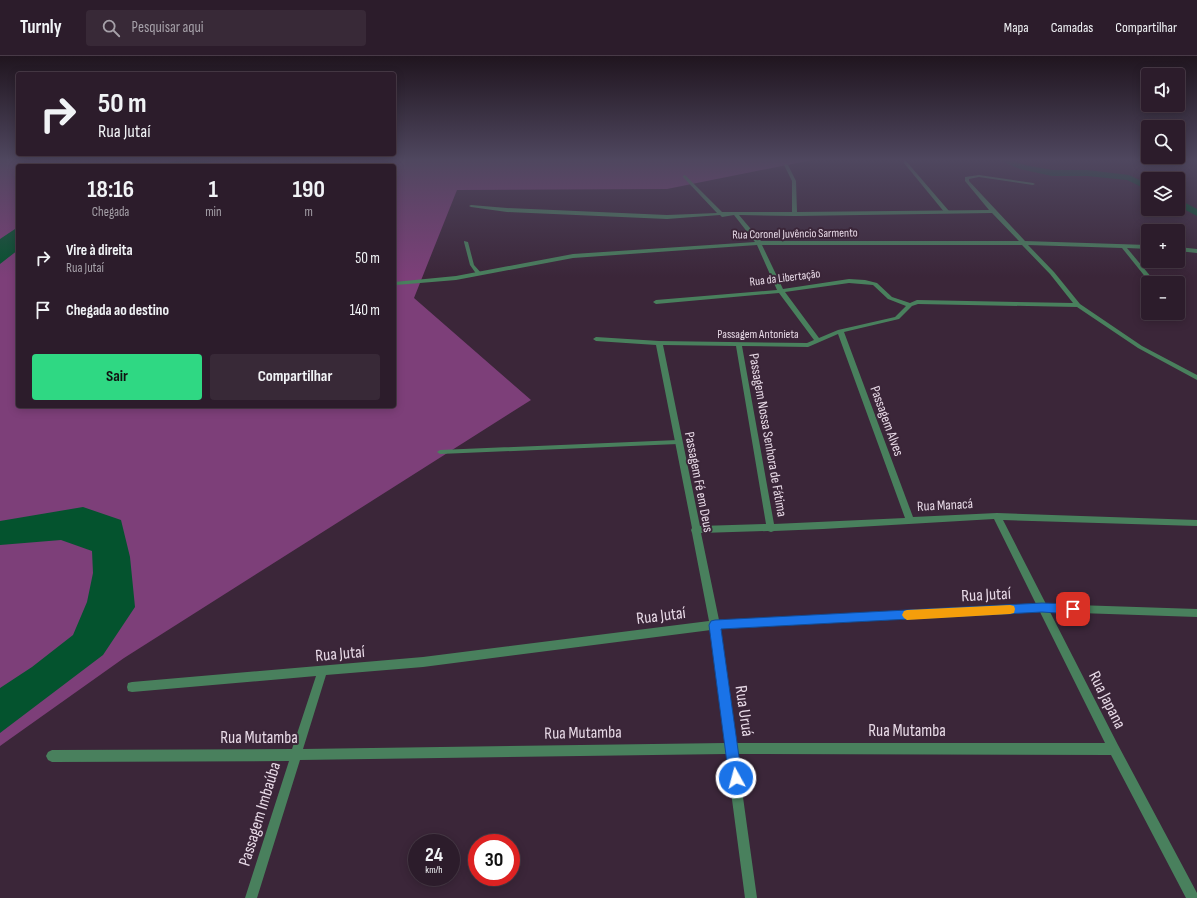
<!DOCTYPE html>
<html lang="pt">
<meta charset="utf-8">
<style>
:root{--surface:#2c1c2b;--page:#382937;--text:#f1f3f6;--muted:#a6a1a9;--line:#483a47;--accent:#2fd883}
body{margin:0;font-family:"Sofia Sans Condensed",sans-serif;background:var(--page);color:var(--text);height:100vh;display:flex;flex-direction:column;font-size:15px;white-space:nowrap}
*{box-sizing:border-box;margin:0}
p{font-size:13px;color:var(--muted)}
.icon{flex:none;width:22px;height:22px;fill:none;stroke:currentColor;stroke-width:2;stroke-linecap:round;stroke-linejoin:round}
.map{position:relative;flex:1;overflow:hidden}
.drawer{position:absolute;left:16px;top:108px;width:380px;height:244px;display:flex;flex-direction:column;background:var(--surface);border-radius:4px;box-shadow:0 2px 10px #0003,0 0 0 1px var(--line)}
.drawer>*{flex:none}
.top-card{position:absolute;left:16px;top:16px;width:380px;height:84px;border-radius:4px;box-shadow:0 2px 10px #0003,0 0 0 1px var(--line);background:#2c1c2b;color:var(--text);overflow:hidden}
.buttons{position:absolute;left:1141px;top:12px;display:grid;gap:8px}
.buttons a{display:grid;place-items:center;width:44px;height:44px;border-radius:4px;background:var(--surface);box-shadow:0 2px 10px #0003,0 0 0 1px var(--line);font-size:20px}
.speed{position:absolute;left:408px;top:778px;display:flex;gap:8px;font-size:20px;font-weight:700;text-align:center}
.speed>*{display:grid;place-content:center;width:52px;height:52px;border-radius:50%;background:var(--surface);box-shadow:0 2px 10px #0003,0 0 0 1px var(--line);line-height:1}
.speed small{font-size:10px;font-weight:400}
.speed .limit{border:6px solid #d22;background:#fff;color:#111}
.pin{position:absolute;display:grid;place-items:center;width:34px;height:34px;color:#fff;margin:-17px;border-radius:8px;box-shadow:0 2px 6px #0006}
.me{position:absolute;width:44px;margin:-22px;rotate:353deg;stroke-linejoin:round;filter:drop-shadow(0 0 3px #0008)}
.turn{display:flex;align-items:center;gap:14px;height:84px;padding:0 16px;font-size:18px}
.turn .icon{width:52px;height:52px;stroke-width:2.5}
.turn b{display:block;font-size:28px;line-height:34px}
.eta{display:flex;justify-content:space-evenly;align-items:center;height:68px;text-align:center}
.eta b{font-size:24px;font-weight:700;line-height:28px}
.cta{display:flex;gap:8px;margin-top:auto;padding:8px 16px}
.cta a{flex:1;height:46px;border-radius:4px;background:var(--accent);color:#111;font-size:16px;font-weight:700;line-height:46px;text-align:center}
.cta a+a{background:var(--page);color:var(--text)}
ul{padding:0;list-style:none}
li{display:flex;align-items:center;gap:12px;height:52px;padding:0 16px}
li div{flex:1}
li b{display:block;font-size:15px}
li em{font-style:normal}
header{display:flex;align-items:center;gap:24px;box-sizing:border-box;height:56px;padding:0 20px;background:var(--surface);border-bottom:1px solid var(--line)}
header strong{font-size:19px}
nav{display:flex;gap:22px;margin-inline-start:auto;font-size:14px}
.search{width:280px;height:36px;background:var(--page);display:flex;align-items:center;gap:10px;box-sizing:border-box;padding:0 14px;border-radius:4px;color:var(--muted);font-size:15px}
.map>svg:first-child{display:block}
.forest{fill:#7d3f79;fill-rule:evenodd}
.water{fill:#04532e}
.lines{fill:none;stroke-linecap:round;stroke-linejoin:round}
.canal{fill:#04532e;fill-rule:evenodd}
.service{fill:#49805d;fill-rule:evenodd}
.minor{fill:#49805d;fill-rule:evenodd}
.route{fill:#1a73e8;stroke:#114b97}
.slow{fill:#f59e0b}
.labels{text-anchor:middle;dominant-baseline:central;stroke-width:4;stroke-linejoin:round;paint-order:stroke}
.far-street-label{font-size:12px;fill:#e8dae7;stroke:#3b2639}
.street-label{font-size:14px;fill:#e8dae7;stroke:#3b2639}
.near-street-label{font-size:17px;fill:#e8dae7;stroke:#3b2639}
</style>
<header>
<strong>Turnly</strong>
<div class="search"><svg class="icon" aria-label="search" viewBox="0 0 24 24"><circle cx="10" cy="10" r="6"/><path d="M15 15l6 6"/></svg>Pesquisar aqui</div>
<nav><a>Mapa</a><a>Camadas</a><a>Compartilhar</a></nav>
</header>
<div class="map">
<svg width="1197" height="842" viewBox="0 0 1197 842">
<rect width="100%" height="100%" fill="#3b2639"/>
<path class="forest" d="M0 103H817L667 133 457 134 414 242 531 344 124 602 0 690ZM18 110H394V350H18Z"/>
<path class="water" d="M185 103H226L189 110H153Z
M18 171V194L0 208V183Z
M83 451 121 464 130 501 135 551 103 599 0 677V632L32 611 73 579 87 546 93 517 92 495 61 484 0 489V465Z"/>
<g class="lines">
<path class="canal" d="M997 103H1008L1025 109 1052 114H1087L1129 119 1148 128V134L1127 124 1087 120H1052L1020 113Z
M1178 143 1197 153V160L1178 150Z"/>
<path class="service" d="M904 105H906L949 155V157H945L904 107Z
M464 185 468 186 474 209 482 218 481 219H477L470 209 464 186Z
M678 384 681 386 678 388 440 398 437 396 440 394Z"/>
<path class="minor" d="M786 108 788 109 796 125 797 156 989 154 965 125V121L979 119 1033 127 1035 128 1033 129 979 121 969 123V125L1025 185 1148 189V193L1127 192 1152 222 1149 224 1147 223 1122 192 1028 189 1054 216 1080 248 1142 290 1197 319V324L1138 292 1077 251 918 248 912 250 899 263 844 276 913 461 997 457 1197 464V470L1003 464 1046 548 1197 553V561L1050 556 1118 689 1197 837V842H1186L1111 699 737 698 757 842H745L726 698 300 704 257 842H245L289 705 52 706 48 704 46 700 48 696 52 694 292 693 316 620 132 636 128 635 127 631 128 627 132 626 423 601 709 565 692 477 691 474 692 472 656 289 596 285 593 283 596 281 659 285 807 287 814 284 779 237 656 248 653 246 656 244 777 234 757 189 573 202 456 224 396 229 394 228V226L456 220 573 198 755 186 734 159 722 161 720 159 667 163 507 156 471 151 469 150 471 149 507 152 667 159 717 157 683 121V120L685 119 722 156H792V125L784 109ZM992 157 1019 185H761L739 159 795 160ZM762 189H1022L1050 218 1073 247 917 244 910 247 892 241 877 227 865 224 849 223 783 233ZM849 227 873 229 888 243 906 250 895 261 838 274 819 282 785 236ZM838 278 905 462 774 468 742 290 808 291ZM663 289 736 290 766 468 700 470ZM994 463 1036 548 719 564 701 477 768 475 771 476 774 475 823 473ZM1040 556 1105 687H736L720 573ZM711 574 725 687 303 693 326 619 423 611Z
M1178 191 1197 193V197L1178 195Z"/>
</g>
<linearGradient id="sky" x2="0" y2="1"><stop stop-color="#20151f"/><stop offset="0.47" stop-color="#4f475f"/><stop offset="1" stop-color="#4f475f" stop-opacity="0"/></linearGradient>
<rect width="1197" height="221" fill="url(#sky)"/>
<path class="route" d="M1042 547 1073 548 1077 549 1078 553 1077 556 1073 558 1042 556 721 573 742 722 740 727 736 729 731 727 729 722 709 569 711 565 715 564Z"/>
<path class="slow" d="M1010 549 1014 550 1015 553 1014 557 1010 558 907 564 904 562 902 559 904 555 907 554Z"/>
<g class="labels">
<g class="far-street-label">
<text transform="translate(795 178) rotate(-1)">Rua Coronel Juvêncio Sarmento</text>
<text transform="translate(785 222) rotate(-7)">Rua da Libertação</text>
<text x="758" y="278">Passagem Antonieta</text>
</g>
<g class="street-label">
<text transform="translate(887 365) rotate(70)">Passagem Alves</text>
<text transform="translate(768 379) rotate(80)">Passagem Nossa Senhora de Fátima</text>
<text transform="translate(699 426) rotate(79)">Passagem Fé em Deus</text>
<text transform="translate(945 449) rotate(-3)">Rua Manacá</text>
</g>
<g class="near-street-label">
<text transform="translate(986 539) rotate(-3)">Rua Jutaí</text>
<text transform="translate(661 560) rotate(-7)">Rua Jutaí</text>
<text transform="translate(340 598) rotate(-5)">Rua Jutaí</text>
<text transform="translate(1107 644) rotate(63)">Rua Japana</text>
<text transform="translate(744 655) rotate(82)">Rua Uruá</text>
<text x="907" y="675">Rua Mutamba</text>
<text transform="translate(583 677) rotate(-1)">Rua Mutamba</text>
<text x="259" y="682">Rua Mutamba</text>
<text transform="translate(260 758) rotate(-73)">Passagem Imbaúba</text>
</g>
</g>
</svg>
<div class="buttons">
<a><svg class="icon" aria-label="sound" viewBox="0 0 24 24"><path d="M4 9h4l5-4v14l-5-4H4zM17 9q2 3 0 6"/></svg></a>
<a><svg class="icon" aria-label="search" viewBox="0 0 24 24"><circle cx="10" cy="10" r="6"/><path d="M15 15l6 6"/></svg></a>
<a><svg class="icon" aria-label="layers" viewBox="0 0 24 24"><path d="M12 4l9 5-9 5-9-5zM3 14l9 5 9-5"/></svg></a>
<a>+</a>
<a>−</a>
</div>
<div class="speed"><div>24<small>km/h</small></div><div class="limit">30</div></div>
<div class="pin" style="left:1073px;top:553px;background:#d93025"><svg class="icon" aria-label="arrive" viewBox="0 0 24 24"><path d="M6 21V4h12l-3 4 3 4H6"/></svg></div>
<svg class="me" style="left:736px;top:722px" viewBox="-20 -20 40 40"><circle r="17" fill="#1a73e8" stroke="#fff" stroke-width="3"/><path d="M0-11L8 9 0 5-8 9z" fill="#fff"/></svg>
<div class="top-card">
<div class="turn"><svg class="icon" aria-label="right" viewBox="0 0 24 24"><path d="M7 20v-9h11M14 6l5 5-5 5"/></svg><div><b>50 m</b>Rua Jutaí</div></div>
</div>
<section class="drawer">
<div class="eta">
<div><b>18:16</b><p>Chegada</p></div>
<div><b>1</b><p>min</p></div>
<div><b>190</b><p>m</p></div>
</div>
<ul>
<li><svg class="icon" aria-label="right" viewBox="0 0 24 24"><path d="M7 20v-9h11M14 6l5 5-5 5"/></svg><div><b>Vire à direita</b><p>Rua Jutaí</p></div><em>50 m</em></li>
<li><svg class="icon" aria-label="arrive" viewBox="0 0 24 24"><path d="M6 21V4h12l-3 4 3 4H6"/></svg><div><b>Chegada ao destino</b></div><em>140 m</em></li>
</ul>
<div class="cta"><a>Sair</a><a>Compartilhar</a></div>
</section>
</div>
